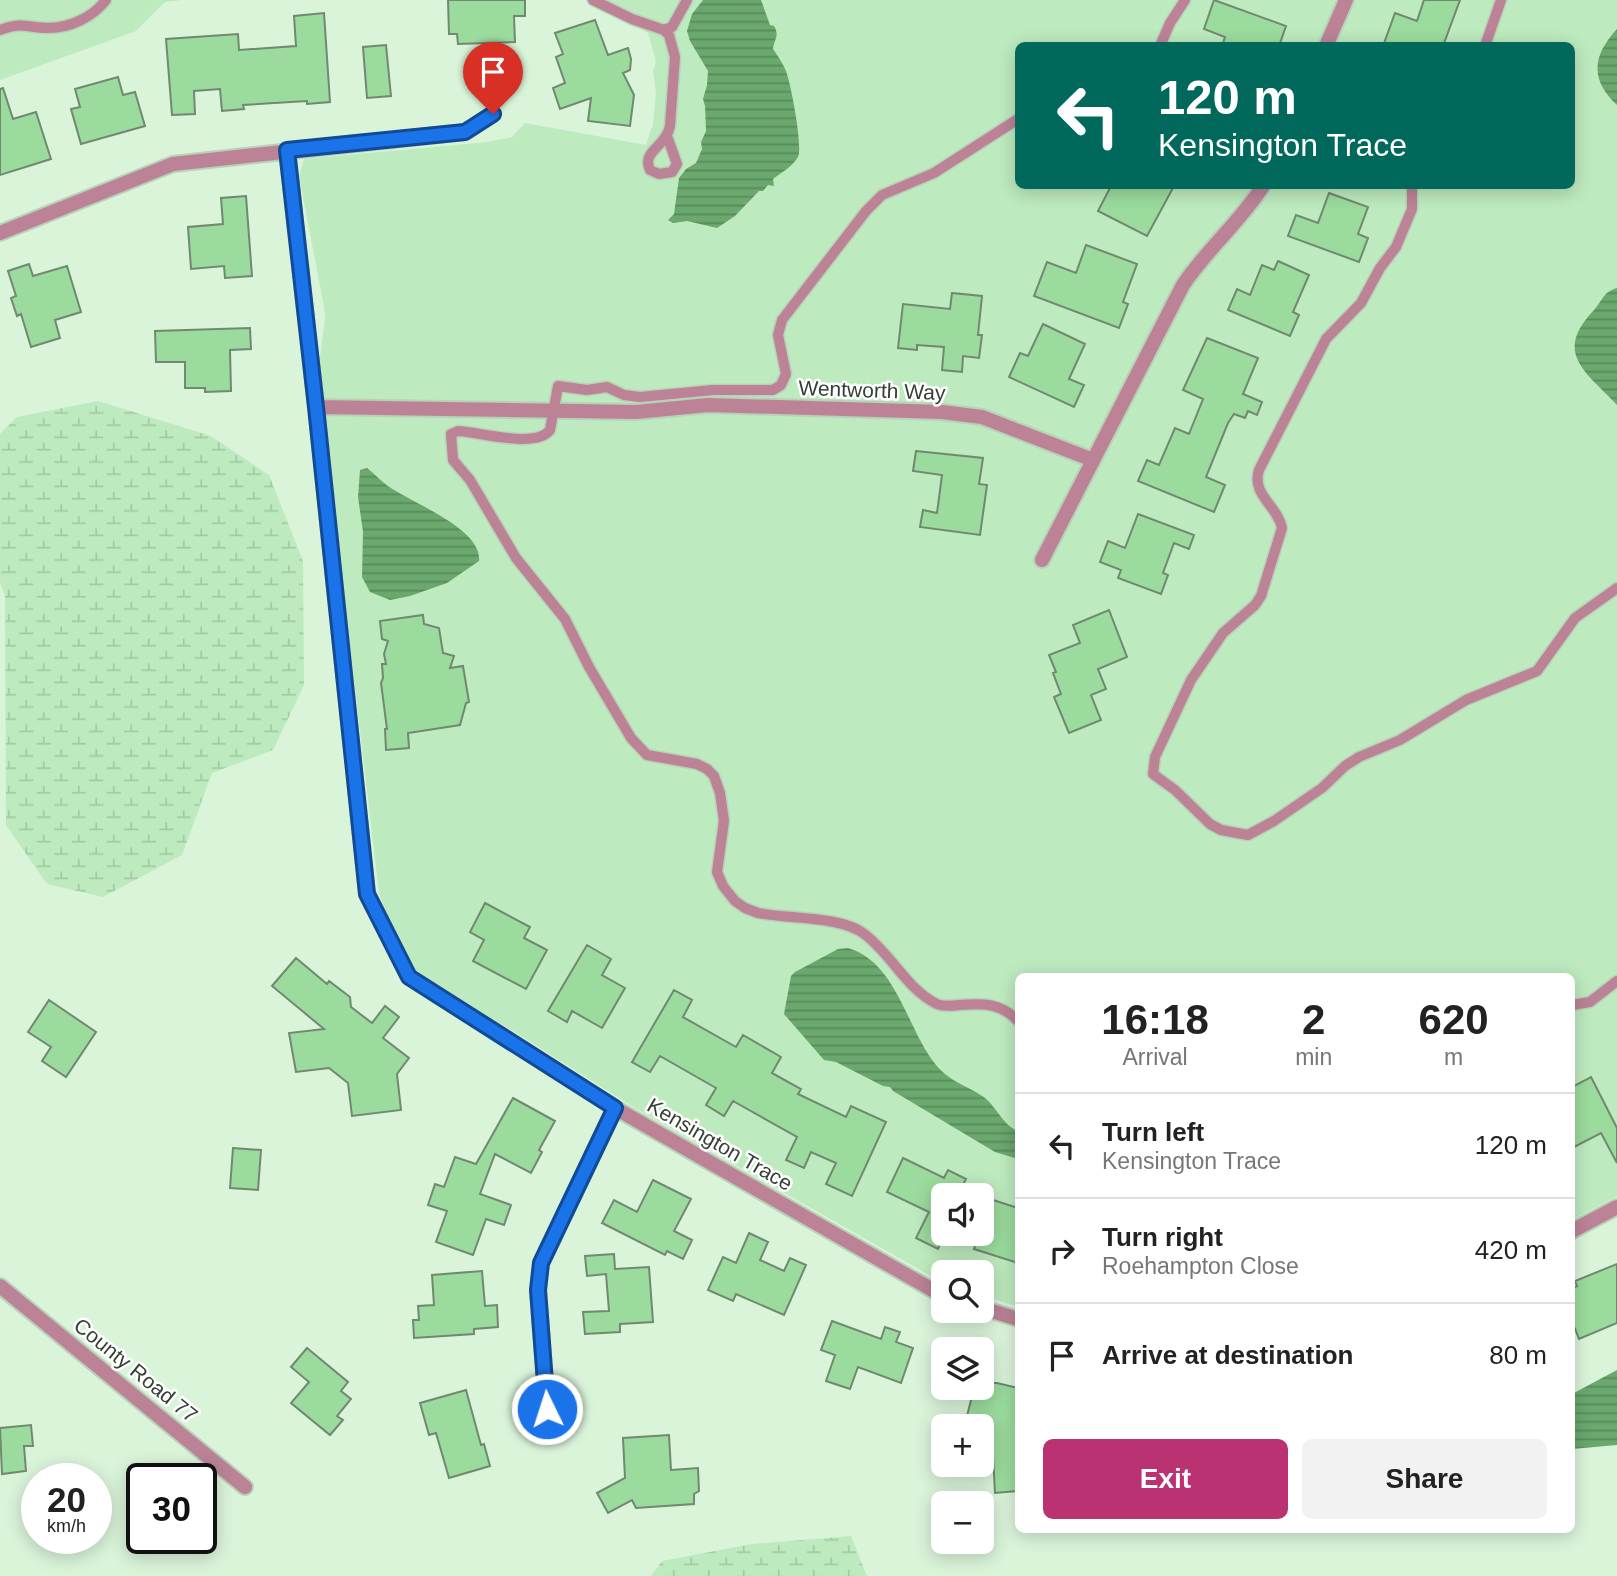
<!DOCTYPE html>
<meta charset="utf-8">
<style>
:root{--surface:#fff;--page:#f2f2f2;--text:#222;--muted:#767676;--line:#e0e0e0;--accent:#ba3271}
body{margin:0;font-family:Helvetica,sans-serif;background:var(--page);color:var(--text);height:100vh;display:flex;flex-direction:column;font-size:26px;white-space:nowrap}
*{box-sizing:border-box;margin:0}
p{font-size:23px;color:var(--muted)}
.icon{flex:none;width:38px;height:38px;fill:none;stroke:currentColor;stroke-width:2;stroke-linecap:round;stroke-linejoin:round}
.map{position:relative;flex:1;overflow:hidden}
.drawer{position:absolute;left:1015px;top:973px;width:560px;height:560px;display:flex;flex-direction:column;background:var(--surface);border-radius:10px;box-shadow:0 4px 18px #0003}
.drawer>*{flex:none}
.banner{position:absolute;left:1015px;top:42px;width:560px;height:147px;border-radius:10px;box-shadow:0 4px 18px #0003;background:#00695c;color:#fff;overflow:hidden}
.fabs{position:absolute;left:931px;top:1183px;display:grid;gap:14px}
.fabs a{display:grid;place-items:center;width:63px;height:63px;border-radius:10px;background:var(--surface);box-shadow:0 4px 18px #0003;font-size:35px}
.speed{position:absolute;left:21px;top:1463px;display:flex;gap:14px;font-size:35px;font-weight:700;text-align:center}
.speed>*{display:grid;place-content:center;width:91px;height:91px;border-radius:50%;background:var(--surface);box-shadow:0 4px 18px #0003;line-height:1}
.speed small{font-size:18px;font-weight:400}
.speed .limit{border:4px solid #111;border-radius:10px;background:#fff;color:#111}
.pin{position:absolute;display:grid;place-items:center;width:60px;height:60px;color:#fff;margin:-72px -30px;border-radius:50% 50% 50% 0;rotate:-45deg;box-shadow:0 0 7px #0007}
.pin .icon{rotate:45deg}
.me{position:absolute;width:77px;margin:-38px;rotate:356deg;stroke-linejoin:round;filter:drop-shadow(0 0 5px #0008)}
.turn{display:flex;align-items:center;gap:24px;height:147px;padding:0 28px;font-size:32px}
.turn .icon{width:91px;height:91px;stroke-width:2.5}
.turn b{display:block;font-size:49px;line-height:60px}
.eta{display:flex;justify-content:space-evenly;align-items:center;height:119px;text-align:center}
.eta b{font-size:42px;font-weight:700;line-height:49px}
.primary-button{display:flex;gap:14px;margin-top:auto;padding:14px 28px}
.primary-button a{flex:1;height:80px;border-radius:10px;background:var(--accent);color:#fff;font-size:28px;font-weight:700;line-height:80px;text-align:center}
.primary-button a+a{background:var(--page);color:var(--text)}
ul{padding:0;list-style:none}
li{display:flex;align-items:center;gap:21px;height:105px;padding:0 28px;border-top:2px solid var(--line)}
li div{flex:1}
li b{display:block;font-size:26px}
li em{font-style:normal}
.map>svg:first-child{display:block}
.green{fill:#bdeabe;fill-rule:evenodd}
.wetland{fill:url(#wetland-marsh)}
.water{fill:url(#water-rules)}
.building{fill:#9bdb9d;stroke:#718871;stroke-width:2}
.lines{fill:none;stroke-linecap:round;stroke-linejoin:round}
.service-casing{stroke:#b9d0b9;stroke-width:13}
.minor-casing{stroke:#b9d0b9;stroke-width:18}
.service{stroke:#bc8396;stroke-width:10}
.minor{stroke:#bc8396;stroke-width:14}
.route-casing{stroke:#114b97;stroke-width:18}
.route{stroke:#1a73e8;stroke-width:12}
.labels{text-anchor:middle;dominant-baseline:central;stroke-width:5;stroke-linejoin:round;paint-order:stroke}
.street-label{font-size:21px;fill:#353f35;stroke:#fff}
</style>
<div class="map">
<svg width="1617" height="1576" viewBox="0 0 1617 1576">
<defs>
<pattern id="wetland-marsh" width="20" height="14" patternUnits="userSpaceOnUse" patternTransform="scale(1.75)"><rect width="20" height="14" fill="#bdeabe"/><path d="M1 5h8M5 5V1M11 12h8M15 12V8" fill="none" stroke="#a3caa4"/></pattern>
<pattern id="water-rules" width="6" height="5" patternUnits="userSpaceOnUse" patternTransform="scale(1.75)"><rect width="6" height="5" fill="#6aa86d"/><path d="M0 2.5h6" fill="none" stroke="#588a5a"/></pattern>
</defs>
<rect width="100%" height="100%" fill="#daf4da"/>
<path class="green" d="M0 0H182L165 2 136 31 0 80Z
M588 0H1617V1196L1572 1220V976H1018V1307L982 1295V1272H943V1282L936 1279 635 1108 508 1028 409 977 379 893 318 373 325 319 324 307 299 176 304 159 487 142 512 137 525 123 646 145 653 124 656 93 653 71 656 62 648 33ZM1018 46H1572V186H1018ZM943 1195H982V1234H943Z"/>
<path class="wetland" d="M98 401 211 436 269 475 303 561 304 685 273 750 212 773 182 855 103 897 47 884 6 825 5 595 0 583V434L17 417Z
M851 1536 867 1576H651L662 1561 752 1544Z"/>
<path class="water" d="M703 0H761L770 25 774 26C780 36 774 39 773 49 778 56 782 62 786 71 791 84 803 147 798 157 792 167 782 172 773 179L774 186 768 185 763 191H759L735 216 717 228 687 221 673 223 668 220 674 214 679 178 686 169 696 163 702 149 701 142 706 131 705 106 703 99 707 85 708 71 690 41 687 31 692 14Z
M1617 29V105C1590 80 1592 56 1617 29Z
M1617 288V405C1585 371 1553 353 1594 310 1603 300 1603 292 1617 288Z
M367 468C375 474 381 481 388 486 410 502 483 529 479 561L447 583 410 596 390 600 370 592 362 577 363 532 358 497 360 470Z
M848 948C897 962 907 1030 936 1065 951 1083 969 1086 985 1098 997 1108 1004 1126 1018 1131V1159L995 1152 893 1091 890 1087 883 1086 836 1062 824 1060 784 1014 791 976 795 972 838 949Z
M1617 1370V1445L1572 1449V1394Z"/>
<path class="building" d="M448 0H525V16H514L515 42 458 44 457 34H449Z
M1214 0 1286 26 1279 46H1222L1225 37 1204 29Z
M1424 0H1460L1443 46H1383L1395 13 1417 21Z
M324 13 330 102 307 104V101L243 105 244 109 222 111 220 89 194 91 195 114 172 115 166 39 238 34 239 50 296 46 294 16Z
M595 20 608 55 628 48 631 59 630 70 623 73 634 95 630 126 588 121 591 98 560 109 553 88 565 83 556 57 563 54 555 33Z
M386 45 391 96 367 98 363 47Z
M118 77 123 95 135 92 145 126 81 144 71 109 80 107 75 89Z
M3 88 13 119 36 112 51 159 0 175V89Z
M1111 186H1174L1147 236 1098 211Z
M1329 193 1368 207 1358 234 1368 238 1359 262 1288 236 1296 215 1318 223Z
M246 196 252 276 225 278 224 266 191 269 188 227 223 224 221 198Z
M1086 245 1137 264 1123 302 1128 304 1119 328 1034 296 1047 262 1076 273Z
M1278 261 1309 275 1293 312 1299 315 1290 336 1228 310 1237 289 1250 295 1262 265 1274 270Z
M29 264 33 276 67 266 81 312 55 320 60 338 31 347 21 314 17 316 11 298 16 296 8 271Z
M952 293 982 296 978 335H982L979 358 963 356 962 372 942 370 944 347 917 345V350L898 348 903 304 950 309Z
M1043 324 1085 344 1069 379 1084 385 1074 407 1009 377 1020 353 1028 356Z
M250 328 251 349 230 350 231 391 205 392V388H185V362H156L155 331Z
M1207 338 1258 358 1243 394 1262 402 1257 415 1248 411 1245 418 1234 414 1228 423 1206 477 1225 485 1214 512 1138 481 1147 460 1159 465 1175 428 1189 434 1203 399 1183 390Z
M916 451 983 458 979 484 987 485 980 535 920 527 923 510 937 513 942 475 913 471Z
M1138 514 1194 535 1189 549 1174 543 1163 573 1168 575 1161 594 1118 578 1121 570 1100 562 1108 541 1125 548Z
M1109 610 1127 657 1098 669 1106 689 1091 695 1101 720 1069 733 1054 697 1061 694 1053 673 1056 672 1049 655 1080 643 1073 625Z
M423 615 424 624 439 628 443 653 454 656 450 668 463 666 469 702 466 703 460 725 408 733 409 748 386 750 385 729H387L381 683 383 678 382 664H386L384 654 388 641 382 639 380 621Z
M485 903 530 927 524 938 547 950 526 989 473 961 484 940 470 932Z
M587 945 611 959 602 975 625 988 602 1028 572 1011 567 1022 548 1011Z
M296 958 327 984 329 981 350 997 351 1007 372 1023 385 1006 399 1017 383 1038 409 1058 397 1074 401 1110 352 1116 348 1083 329 1068 296 1072 289 1033 324 1029 272 986Z
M674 990 692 1000 683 1017 736 1047 743 1035 781 1057 772 1073 801 1089 798 1094 846 1117 851 1106 886 1122 852 1196 826 1184 836 1163 811 1152 804 1168 786 1160 797 1137 733 1101 724 1116 706 1105 716 1088 660 1056 650 1072 632 1062Z
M49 1000 96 1032 66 1077 42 1061 51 1047 28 1032Z
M1591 1077 1617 1128V1163L1601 1133 1572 1148V1087Z
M513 1098 555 1121 539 1150 542 1152 531 1173 495 1154 480 1194 511 1205 504 1225 486 1219 473 1255 436 1242 447 1211 428 1205 435 1184 444 1187 455 1157 476 1164Z
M233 1148 261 1150 258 1190 230 1188Z
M903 1158 944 1178 948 1170 966 1179 958 1195H943V1238L938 1249 916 1238 929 1212 887 1192Z
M653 1180 691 1199 674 1231 692 1240 683 1259 667 1251 665 1255 602 1223 614 1200 637 1212Z
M990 1199 1018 1208V1263L974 1249 979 1234H982V1225Z
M749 1233 768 1242 760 1260 784 1271 790 1258 806 1265 784 1315 736 1294 733 1301 708 1290 723 1257 736 1263Z
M614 1254 615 1269 649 1267 653 1322 620 1324V1332L585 1334 583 1312 609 1311 606 1274 587 1276 585 1256Z
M1617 1264V1323L1579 1339 1572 1321V1289L1577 1286 1575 1281Z
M482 1271 485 1306 497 1305 498 1327 474 1329V1334L414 1338 413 1320H419L418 1306 434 1305 432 1275Z
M832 1321 881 1339 885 1327 900 1332 896 1342 913 1348 901 1383 858 1367 850 1389 826 1381 835 1355 821 1350Z
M307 1348 348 1382 341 1391 351 1399 337 1416 343 1420 330 1435 291 1403 309 1382 291 1367Z
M982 1383H997L1018 1388V1491L995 1493 993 1456 982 1454V1426H975L976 1423 966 1420 974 1388H982Z
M466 1390 481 1445 484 1444 490 1466 449 1478 436 1433 429 1435 420 1403Z
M31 1425 33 1446H24L26 1471 2 1474 0 1428Z
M669 1435 671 1470 698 1468 699 1491 694 1494V1504L636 1508 632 1500 608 1513 597 1493 625 1478 623 1438Z"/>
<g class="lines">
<g class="service-casing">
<path id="service" d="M593 0 632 19 664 30 669 35 675 57 670 126C666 147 641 151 650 170L659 174 672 172 677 164 667 136
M0 30C25 21 26 28 48 28 70 28 93 17 106 0
M664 30 672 27 687 0
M1160 46 1170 23 1185 0
M1485 46 1501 0
M1018 119 934 173 882 195 866 211 782 320 778 335 786 374 781 385 773 390H713L640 397 624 395 607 387 587 390 558 386 550 430C536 449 479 432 458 431L451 434 453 460 470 480 516 558 565 619 589 667 631 738 647 755 697 764 707 769 714 776 720 793 724 821 717 872 723 886 735 901 745 908 758 913C788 919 839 916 863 933 891 953 906 989 937 1004 944 1007 952 1006 959 1005 983 1003 1001 1003 1018 1021
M1412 186V209L1396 247 1380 268 1361 303 1326 339 1259 470C1251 495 1278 506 1282 528L1261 596 1255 605 1223 633 1191 680 1155 757 1153 774 1175 790 1210 824 1221 830 1248 835 1274 821 1322 788 1345 766 1359 757 1400 740 1466 700 1537 671 1575 618 1617 588
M1572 1005 1590 1002 1617 981"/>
</g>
<g class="minor-casing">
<path id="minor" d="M1326 46 1346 0
M287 151 316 407 367 894 409 977 615 1108 943 1296
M0 233 173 164 465 132 493 114
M316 407 636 412 708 405 942 412 982 417 1093 460
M1042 560 1183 285C1207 249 1240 222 1263 186
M1572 1231 1617 1207
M0 1286 245 1487
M982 1308 1018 1319
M549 1434 538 1290 541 1263 615 1108"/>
</g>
<use href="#service" class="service"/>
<use href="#minor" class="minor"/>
</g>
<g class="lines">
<g class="route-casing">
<path id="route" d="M493 114 465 132 287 150 316 407 367 894 409 977 615 1108 541 1263 538 1290 547 1409"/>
</g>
<use href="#route" class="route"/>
</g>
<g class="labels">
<g class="street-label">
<text transform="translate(872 390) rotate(2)">Wentworth Way</text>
<text transform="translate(720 1144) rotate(30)">Kensington Trace</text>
<text transform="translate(136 1370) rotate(39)">County Road 77</text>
</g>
</g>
</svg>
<div class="fabs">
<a><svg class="icon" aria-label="sound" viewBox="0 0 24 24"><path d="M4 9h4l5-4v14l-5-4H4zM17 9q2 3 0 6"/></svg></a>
<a><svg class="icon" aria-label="search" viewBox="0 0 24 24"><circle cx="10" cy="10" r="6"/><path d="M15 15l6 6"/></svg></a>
<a><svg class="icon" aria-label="layers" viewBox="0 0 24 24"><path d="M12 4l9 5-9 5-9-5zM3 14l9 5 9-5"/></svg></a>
<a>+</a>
<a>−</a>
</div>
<div class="speed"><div>20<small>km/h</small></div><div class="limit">30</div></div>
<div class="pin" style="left:493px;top:114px;background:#d93025"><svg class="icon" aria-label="arrive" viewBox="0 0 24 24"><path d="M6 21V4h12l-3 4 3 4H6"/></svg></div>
<svg class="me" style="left:547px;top:1409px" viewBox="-20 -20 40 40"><circle r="17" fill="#1a73e8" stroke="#fff" stroke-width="3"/><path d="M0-11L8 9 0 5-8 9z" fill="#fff"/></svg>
<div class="banner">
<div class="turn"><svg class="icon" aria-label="left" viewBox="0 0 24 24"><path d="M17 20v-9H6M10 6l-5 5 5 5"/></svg><div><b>120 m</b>Kensington Trace</div></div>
</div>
<section class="drawer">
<div class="eta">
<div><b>16:18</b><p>Arrival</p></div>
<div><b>2</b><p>min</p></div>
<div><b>620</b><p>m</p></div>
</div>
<ul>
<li><svg class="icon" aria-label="left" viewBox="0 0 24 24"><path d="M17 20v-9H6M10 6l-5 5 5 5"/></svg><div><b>Turn left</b><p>Kensington Trace</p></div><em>120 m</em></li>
<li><svg class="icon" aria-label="right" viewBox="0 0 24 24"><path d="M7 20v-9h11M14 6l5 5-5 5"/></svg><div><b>Turn right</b><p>Roehampton Close</p></div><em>420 m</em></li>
<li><svg class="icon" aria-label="arrive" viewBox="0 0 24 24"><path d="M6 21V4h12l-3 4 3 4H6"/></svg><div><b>Arrive at destination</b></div><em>80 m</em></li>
</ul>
<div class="primary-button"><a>Exit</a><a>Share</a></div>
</section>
</div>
